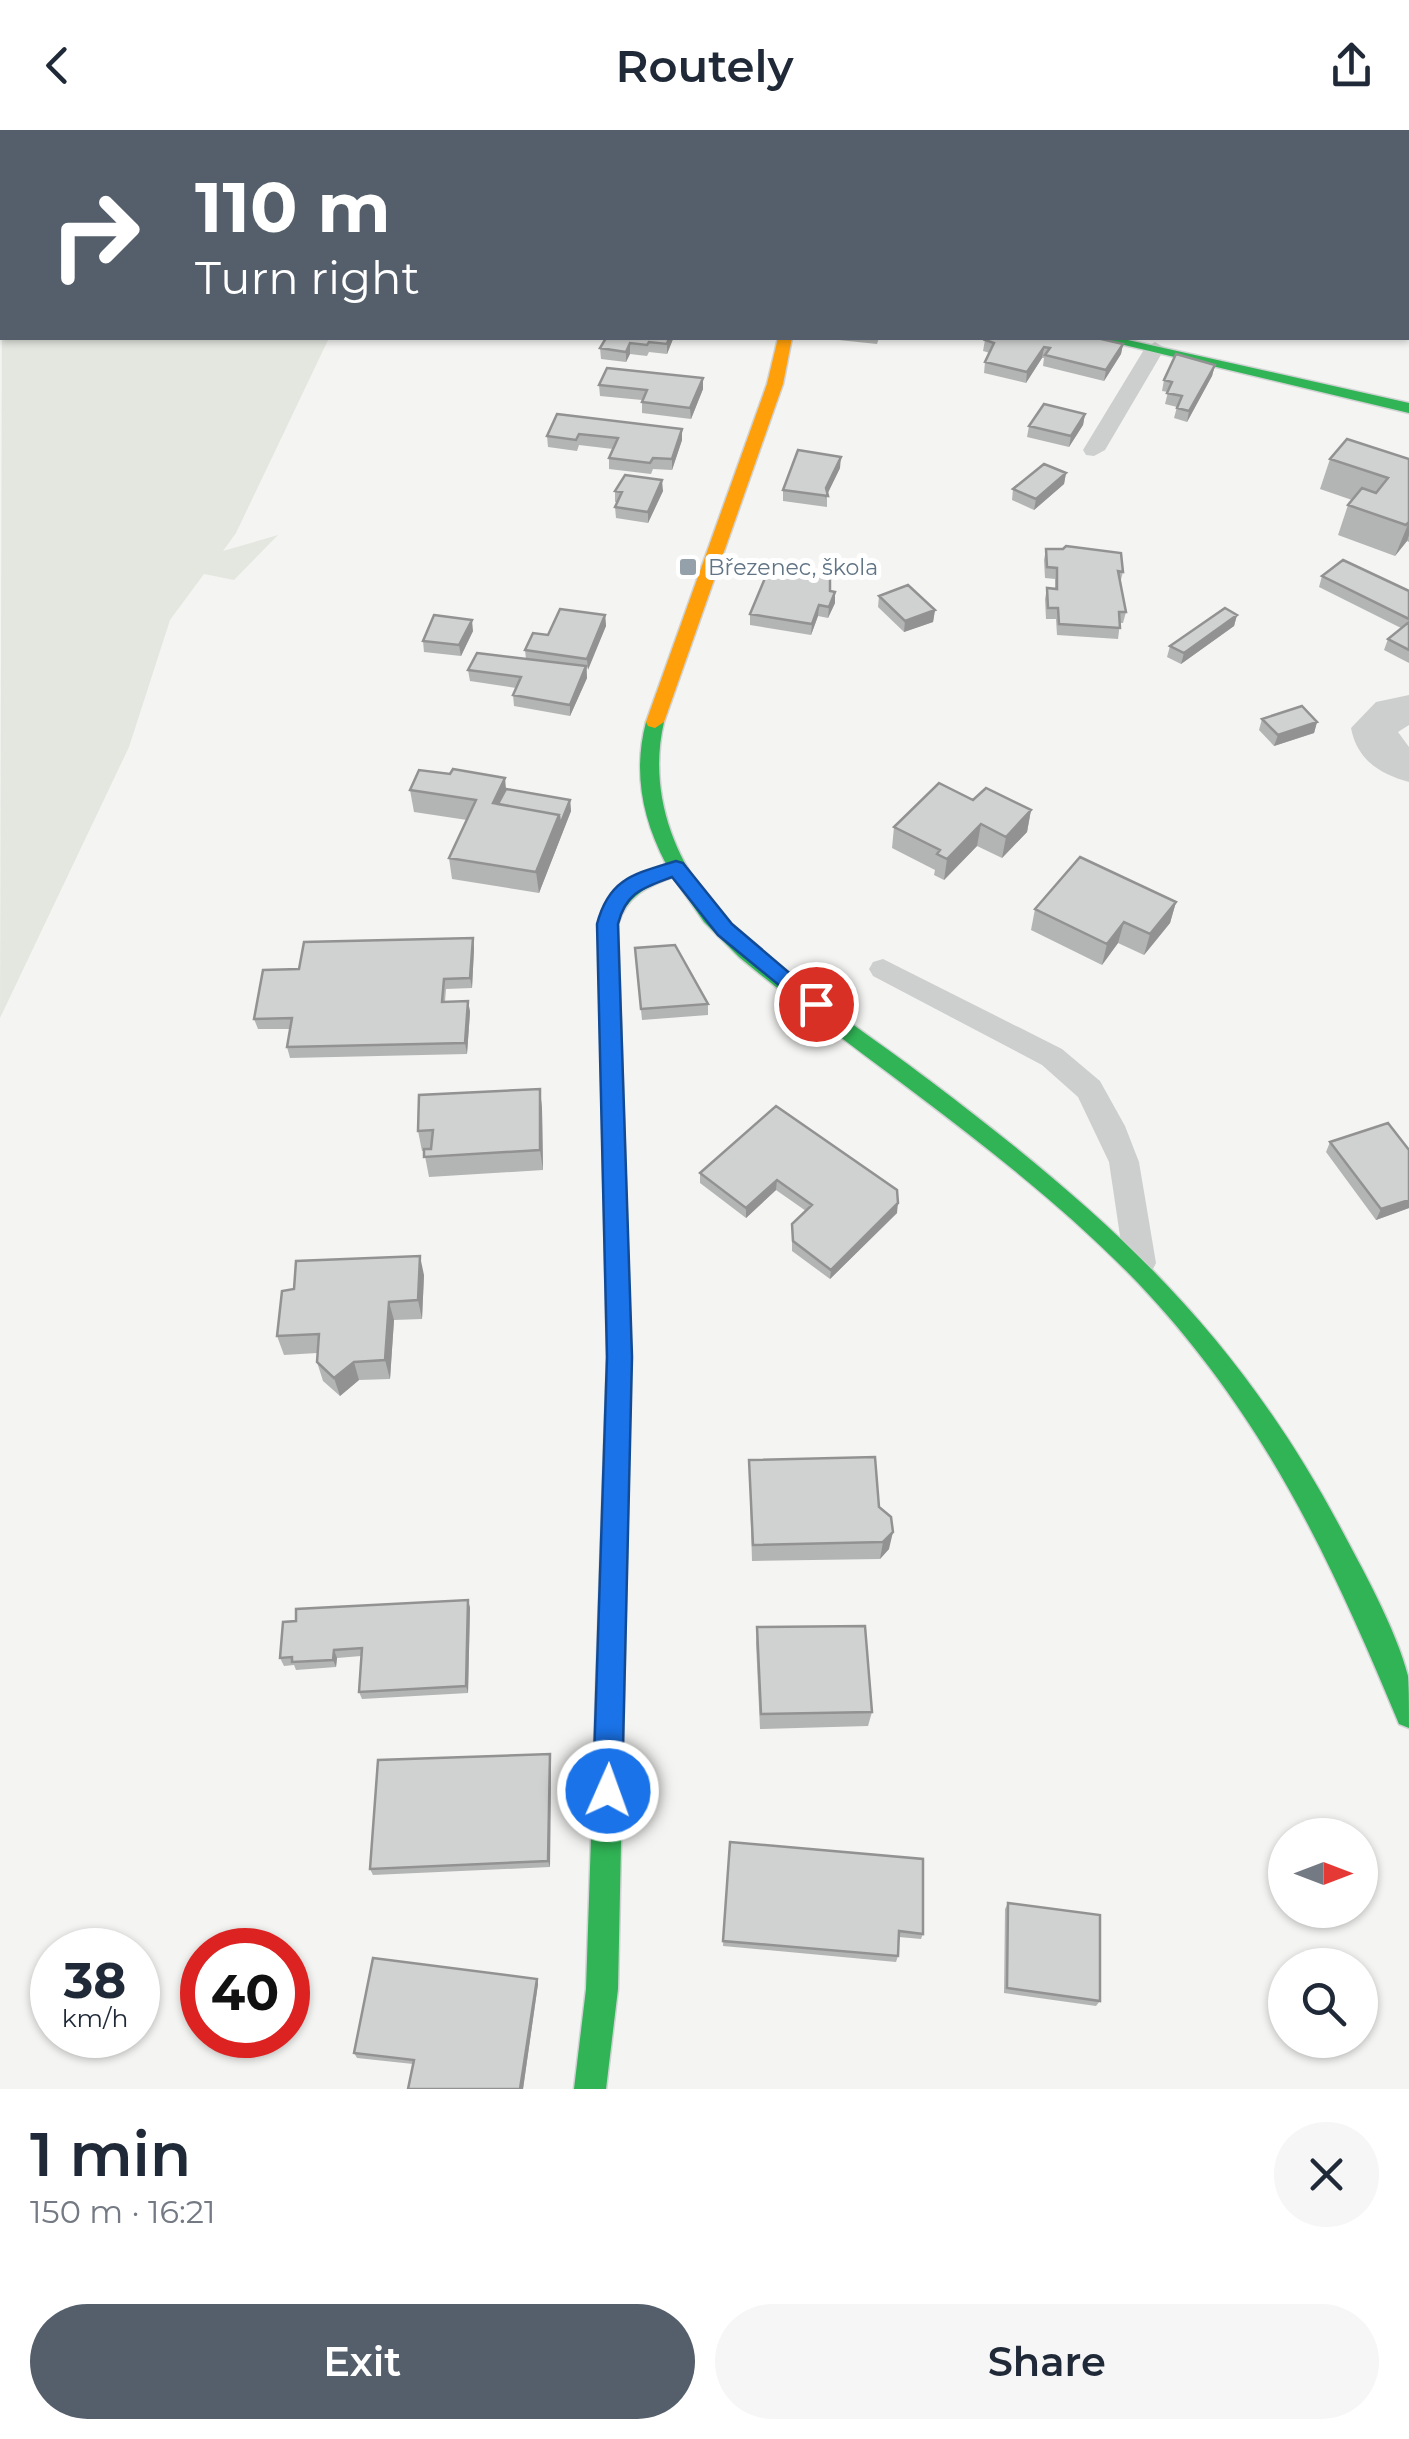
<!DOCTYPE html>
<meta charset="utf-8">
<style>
:root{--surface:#fff;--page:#f6f6f7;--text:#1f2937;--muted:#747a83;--accent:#545f6b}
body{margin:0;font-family:Montserrat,sans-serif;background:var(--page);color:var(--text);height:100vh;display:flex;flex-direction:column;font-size:38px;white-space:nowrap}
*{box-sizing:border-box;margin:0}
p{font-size:32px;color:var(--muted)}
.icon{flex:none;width:55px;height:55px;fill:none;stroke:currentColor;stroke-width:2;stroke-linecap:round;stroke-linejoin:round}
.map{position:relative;height:1959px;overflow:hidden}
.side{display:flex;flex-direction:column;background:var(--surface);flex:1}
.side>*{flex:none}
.banner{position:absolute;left:0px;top:0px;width:1410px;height:210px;box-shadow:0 2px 8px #0004;background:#545f6b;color:#fff;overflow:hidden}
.needle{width:65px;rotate:90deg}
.buttons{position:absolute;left:1268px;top:1688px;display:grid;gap:20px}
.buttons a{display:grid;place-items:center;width:110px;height:110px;border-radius:50%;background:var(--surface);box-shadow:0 2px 8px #0004;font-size:50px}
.speed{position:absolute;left:30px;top:1798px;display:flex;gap:20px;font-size:50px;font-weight:700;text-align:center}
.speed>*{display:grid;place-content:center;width:130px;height:130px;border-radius:50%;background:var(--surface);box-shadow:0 2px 8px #0004;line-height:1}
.speed small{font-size:25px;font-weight:400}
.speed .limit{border:15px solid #d22;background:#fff;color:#111}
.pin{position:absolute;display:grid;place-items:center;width:85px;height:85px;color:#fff;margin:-42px;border:5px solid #fff;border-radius:50%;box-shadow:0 2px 10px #0007}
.me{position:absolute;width:110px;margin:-55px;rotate:2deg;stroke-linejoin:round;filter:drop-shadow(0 0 8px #0008)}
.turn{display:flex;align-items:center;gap:35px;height:210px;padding:0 30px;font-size:45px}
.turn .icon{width:130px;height:130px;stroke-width:2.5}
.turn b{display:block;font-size:70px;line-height:85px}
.round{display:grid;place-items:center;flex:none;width:105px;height:105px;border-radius:52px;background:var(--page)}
.headline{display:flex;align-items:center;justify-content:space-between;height:170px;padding:0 30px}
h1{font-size:60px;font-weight:600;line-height:75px}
.cta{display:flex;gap:20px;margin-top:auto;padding:20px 30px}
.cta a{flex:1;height:115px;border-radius:60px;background:var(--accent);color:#fff;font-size:40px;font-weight:600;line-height:115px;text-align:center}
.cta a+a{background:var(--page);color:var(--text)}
header{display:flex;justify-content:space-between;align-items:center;height:130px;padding:0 30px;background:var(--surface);font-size:45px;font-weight:600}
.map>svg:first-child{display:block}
.green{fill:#e4e7e0}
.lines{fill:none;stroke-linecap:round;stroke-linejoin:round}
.fast-casing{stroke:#d0d2d3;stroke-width:3}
.slow-casing{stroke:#d0d2d3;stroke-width:3}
.lane{fill:#cdcfcf;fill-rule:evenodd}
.street{fill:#cdcfcf;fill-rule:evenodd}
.fast{fill:#30b455;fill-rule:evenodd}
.slow{fill:#ff9f0a;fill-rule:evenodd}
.wall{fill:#b3b4b4}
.shaded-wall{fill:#929292}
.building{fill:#d0d1d1;stroke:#929292;stroke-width:2.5}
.route{fill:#1a73e8;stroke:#114b97;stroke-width:2.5}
.poi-dot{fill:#94a1ab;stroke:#fff;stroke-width:4}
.labels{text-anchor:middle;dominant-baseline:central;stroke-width:10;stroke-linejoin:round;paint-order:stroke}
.far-poi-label{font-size:22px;fill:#617485;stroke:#fff;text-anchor:start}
</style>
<header><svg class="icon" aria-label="back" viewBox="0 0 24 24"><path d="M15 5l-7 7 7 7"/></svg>Routely<svg class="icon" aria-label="share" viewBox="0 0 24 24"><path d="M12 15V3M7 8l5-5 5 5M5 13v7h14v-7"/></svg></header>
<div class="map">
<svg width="1409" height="1959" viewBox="0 0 1409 1959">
<rect width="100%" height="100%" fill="#f4f4f2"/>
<path class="green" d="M2 162V208H329L236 403 223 421 278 405 234 450 204 444 170 490 129 617 0 888Z"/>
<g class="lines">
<g class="fast-casing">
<path id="fast" d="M755 0H767L768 2H756Z
M1095 208H1119L1409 273V283Z
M655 586 664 592C650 652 667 712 703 762 752 830 861 898 929 950 1105 1083 1233 1197 1339 1395 1362 1438 1396 1499 1408 1546 1409 1561 1409 1582 1409 1598L1399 1594C1330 1428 1264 1286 1138 1153 1019 1029 871 937 739 827L704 792 673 747C647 756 627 766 618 794L631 1227 618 1859 606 1959H574L586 1859 607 1227 598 794C609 759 632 746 666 734 642 688 633 642 646 592Z"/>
</g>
<g class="slow-casing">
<path id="slow" d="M778 208H792L783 254 664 592 655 598 648 596 646 592 767 254Z"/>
</g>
<path class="lane" d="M1155 212 1165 218 1105 320 1094 326 1086 325 1083 320 1145 218Z
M883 829 1062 919 1100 951 1125 996 1139 1032 1156 1133 1151 1143 1140 1146 1129 1143 1124 1133 1109 1032 1078 967 1042 935 873 846 869 839 873 832Z"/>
<path class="street" d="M1409 565V595L1398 602 1409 617V652C1380 644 1357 630 1351 598L1376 572Z"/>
<use href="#fast" class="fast"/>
<use href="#slow" class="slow"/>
</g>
<path class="wall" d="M1408 120H1409V195H1408Z
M606 208H673V209L667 224 649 222 647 226 630 224 626 232 601 229 600 218Z
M820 208H879L877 214Z
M985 210 1123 214 1121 224 1104 251 1043 236 1044 228H1042L1026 253 984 243 985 232 990 223 983 221Z
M1215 235 1212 246 1187 292 1174 288 1177 277 1165 274 1168 262 1162 261 1164 250Z
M599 255 703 259 691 289 642 283V270L600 266Z
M1085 284 1083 295 1069 317 1027 307 1029 296Z
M682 299V310L672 340 653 339 651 344 609 339V328L613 319 579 315 577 321 548 317 547 306Z
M1330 329H1409V412L1407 411 1395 426 1338 405 1348 375 1352 370 1320 359Z
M840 338 827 364V377L783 371V360Z
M1066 343 1064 354 1034 380 1012 370 1013 359Z
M615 361H663L648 393 616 388 615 377 617 372H615Z
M1046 419 1123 442 1120 453 1126 482 1123 493H1120L1118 509 1057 505 1056 489H1046L1045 469 1047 458 1055 459V449L1045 448 1044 430Z
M1322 446 1409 461V533L1384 520 1388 509 1401 498 1319 457Z
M830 461 835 462V473L828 488 818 486 811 505 750 495V484Z
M879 466 935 480 933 492 904 502 878 477Z
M605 485 606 496 587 539V548L570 586 514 576 513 565 516 558 470 551 468 540 526 529 525 520 548 505Z
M1237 485 1234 496 1181 534 1167 527 1170 516Z
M473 501 461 526 424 522 423 511Z
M1262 589 1317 592 1314 603 1274 616 1259 600Z
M506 659 570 670 571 681 539 763 452 749 449 728 467 690 414 682 410 660Z
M973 670 1031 680 1027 702 1002 728 977 716 944 750 934 745 935 740 892 718 894 697Z
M1176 772 1170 793 1144 825 1118 813 1102 835 1031 800 1035 779Z
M473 808 474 819 472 858 446 859 445 872 468 871 470 882 467 924 290 928 287 917 290 899H258L254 889 299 839Z
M636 829 708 874V885L642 890Z
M540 959 542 979 543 1040 429 1047 424 1021H422L418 1001Z
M776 976 897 1083 830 1149 792 1121V1094L806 1081 776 1060 746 1088 700 1053V1043Z
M1330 1012 1409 1078 1376 1090 1326 1022Z
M424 1145 422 1189 394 1190 390 1249 359 1250 340 1266 323 1251 317 1232V1223L284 1225 277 1206Z
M749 1330 879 1377 889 1419 880 1429 752 1431Z
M468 1470 470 1478 468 1563 362 1569 359 1562 361 1526 337 1528 336 1537 296 1540 294 1535 284 1536 280 1528 296 1491Z
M757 1497 872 1582 868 1596 760 1599 756 1513Z
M551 1631 550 1737 373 1745 370 1739Z
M730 1712 923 1804 921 1809 899 1807 898 1826 896 1832 723 1816Z
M1008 1773 1100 1871 1096 1876 1004 1863 1005 1779Z
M537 1849 538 1854 523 1959H408L413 1934 357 1928 354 1923Z"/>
<path class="shaded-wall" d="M669 208H673V209L667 224V214Z
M630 213V224L626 232V222Z
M1123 214 1121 224 1104 251 1106 240Z
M1044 217 1042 228 1026 253 1027 242Z
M1215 235 1212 246 1187 292 1189 281Z
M703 248V259L691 289 690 278Z
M1085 284 1083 295 1069 317 1071 306Z
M682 299V310L672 340V329Z
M841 327 840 338 825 369 826 358Z
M1066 343 1064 354 1034 380 1036 369Z
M662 350 663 361 648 393V382Z
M1409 392V405L1407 411 1395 426Z
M835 462V473L828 488 829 477Z
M819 475 818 486 811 505 812 494Z
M935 480 933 492 904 502 905 491Z
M605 485 606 496 588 540 587 529Z
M1237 485 1234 496 1181 534 1184 523Z
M472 490 473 501 461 526 459 515Z
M586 536 587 548 570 586V575Z
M1317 592 1314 603 1274 616 1278 605Z
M505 648 507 670 500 685 493 673Z
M570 670 571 681 539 763 536 742 559 685Z
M1031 680 1027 702 1002 728 1006 707Z
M981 694 977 716 944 750 947 729Z
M1176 772 1170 793 1144 825 1150 804Z
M1124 792 1118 813 1102 835 1107 814Z
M473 808 474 819 472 858 470 848Z
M468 871 470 882 467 924 465 913Z
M540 959 542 979 543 1040 540 1020Z
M777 1050 776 1060 746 1088V1078Z
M1409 1070V1078L1376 1090 1381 1079Z
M898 1073 897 1083 830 1149 831 1140Z
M420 1126 424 1145 422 1189 418 1170Z
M389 1172 394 1190 390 1249 385 1230Z
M354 1232 359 1250 340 1266 334 1248Z
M893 1402 889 1419 880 1429 883 1412Z
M468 1470 470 1478 468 1563 466 1556Z
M334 1520 337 1528 336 1537 333 1530Z
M550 1624 551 1631 550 1737 548 1731Z
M537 1849 538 1854 523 1959H520Z"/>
<path class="building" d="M808 0H910V1L809 2Z
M1405 0H1409V42L1408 41V2H1404Z
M1408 120H1409V173H1408Z
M606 208H669L667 214 649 212 647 215 630 213 626 222 600 218Z
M987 208H1097L1123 214 1106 240 1045 225 1050 218 1044 217 1027 242 985 232 994 213 985 210Z
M1176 224 1215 235 1189 281 1177 278 1182 266 1167 263 1172 252 1164 250Z
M607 238 703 248 690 278 642 272 647 260 599 255Z
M1044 274 1085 284 1071 306 1029 296Z
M557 284 682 299 672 329 653 328 650 333 609 328 618 308 579 304 576 310 547 306Z
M1347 309 1409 329V392L1406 395 1348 375 1362 358 1376 363 1388 348 1330 329Z
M798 320 841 327 826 358 828 366 783 360Z
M1044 334 1066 343 1036 369 1013 359Z
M625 345 662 350 648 382 615 377 622 362 615 361Z
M1066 416 1121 423 1123 442 1118 441 1126 482H1119L1120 498 1059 494 1058 478H1048L1047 458 1057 459V438L1047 437 1046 419H1063Z
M1343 430 1409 461V489L1322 446Z
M770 436 830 445V461L835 462 829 477 819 475 812 494 750 484Z
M908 455 935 480 905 491 879 466Z
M1225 478 1237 485 1184 523 1170 516Z
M560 479 605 485 587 529 525 520 533 503 548 505Z
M434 485 472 490 459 515 423 511Z
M1409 492V520L1388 509Z
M477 523 586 536 570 575 513 565 521 547 468 540Z
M1302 576 1317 592 1278 605 1262 589Z
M453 639 505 648 493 673 559 685 536 742 449 728 476 670 410 660 419 640 450 644Z
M939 653 973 670 986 658 1031 680 1006 707 981 694 947 729 937 724 940 720 894 697Z
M506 659 570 670 560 695 559 685 498 674Z
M1080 727 1176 772 1150 804 1124 792 1107 814 1035 779Z
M473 808 470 848 444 849 442 872 468 871 465 913 287 917 292 888 254 889 263 840 299 839 304 812Z
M675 815 708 874 641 879 635 818Z
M540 959V1020L424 1027V1019H431L433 1000 418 1001 419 965Z
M776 976 897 1060 898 1073 831 1140 793 1111 792 1094 812 1075 777 1050 746 1078 700 1043Z
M1388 993 1409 1020V1070L1381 1079 1330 1012Z
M420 1126 418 1170 389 1172 385 1230 354 1232 334 1248 317 1232 319 1204 277 1206 282 1161 294 1159 296 1131Z
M875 1327 879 1377 891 1387 893 1402 883 1412 753 1415 749 1330Z
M468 1470 466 1556 359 1562 362 1518 334 1520 333 1530 292 1532V1527L280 1528 283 1492 296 1491V1479Z
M865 1496 872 1582 761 1584 757 1497Z
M550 1624 548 1731 370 1739 378 1630Z
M730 1712 923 1729V1804L899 1801 898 1826 723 1811Z
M1008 1773 1100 1785V1871L1007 1858Z
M373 1828 537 1849 520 1959H408L414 1930 354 1923Z"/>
<path class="route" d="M676 731 683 733 732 794 826 874 816 882 808 879 718 805 672 747C643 758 626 762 618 794L632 1227 622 1661 618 1672 608 1676 597 1672 593 1661 607 1227 597 794C609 748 634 744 676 731Z"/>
<rect class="poi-dot" x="678" y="427" width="20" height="20" rx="5"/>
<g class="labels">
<g class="far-poi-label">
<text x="708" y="437">Březenec, škola</text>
</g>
</g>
</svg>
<div class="buttons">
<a><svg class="needle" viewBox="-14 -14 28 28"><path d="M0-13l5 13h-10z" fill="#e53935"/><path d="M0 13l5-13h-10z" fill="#747a83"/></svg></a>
<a><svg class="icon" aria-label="search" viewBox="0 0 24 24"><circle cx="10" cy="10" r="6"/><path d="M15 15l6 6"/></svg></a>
</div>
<div class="speed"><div>38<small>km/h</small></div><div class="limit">40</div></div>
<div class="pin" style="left:816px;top:874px;background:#d93025"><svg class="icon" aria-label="arrive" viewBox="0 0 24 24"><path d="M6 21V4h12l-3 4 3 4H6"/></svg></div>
<svg class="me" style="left:608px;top:1661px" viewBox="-20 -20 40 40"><circle r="17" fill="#1a73e8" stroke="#fff" stroke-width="3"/><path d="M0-11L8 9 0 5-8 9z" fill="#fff"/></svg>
<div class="banner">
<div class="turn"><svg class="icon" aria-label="right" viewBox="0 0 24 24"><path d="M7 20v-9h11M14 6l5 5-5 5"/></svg><div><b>110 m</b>Turn right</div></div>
</div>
</div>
<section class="side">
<div class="headline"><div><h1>1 min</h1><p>150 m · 16:21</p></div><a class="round"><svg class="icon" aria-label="close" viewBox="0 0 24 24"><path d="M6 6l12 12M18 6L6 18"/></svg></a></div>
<div class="cta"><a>Exit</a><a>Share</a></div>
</section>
